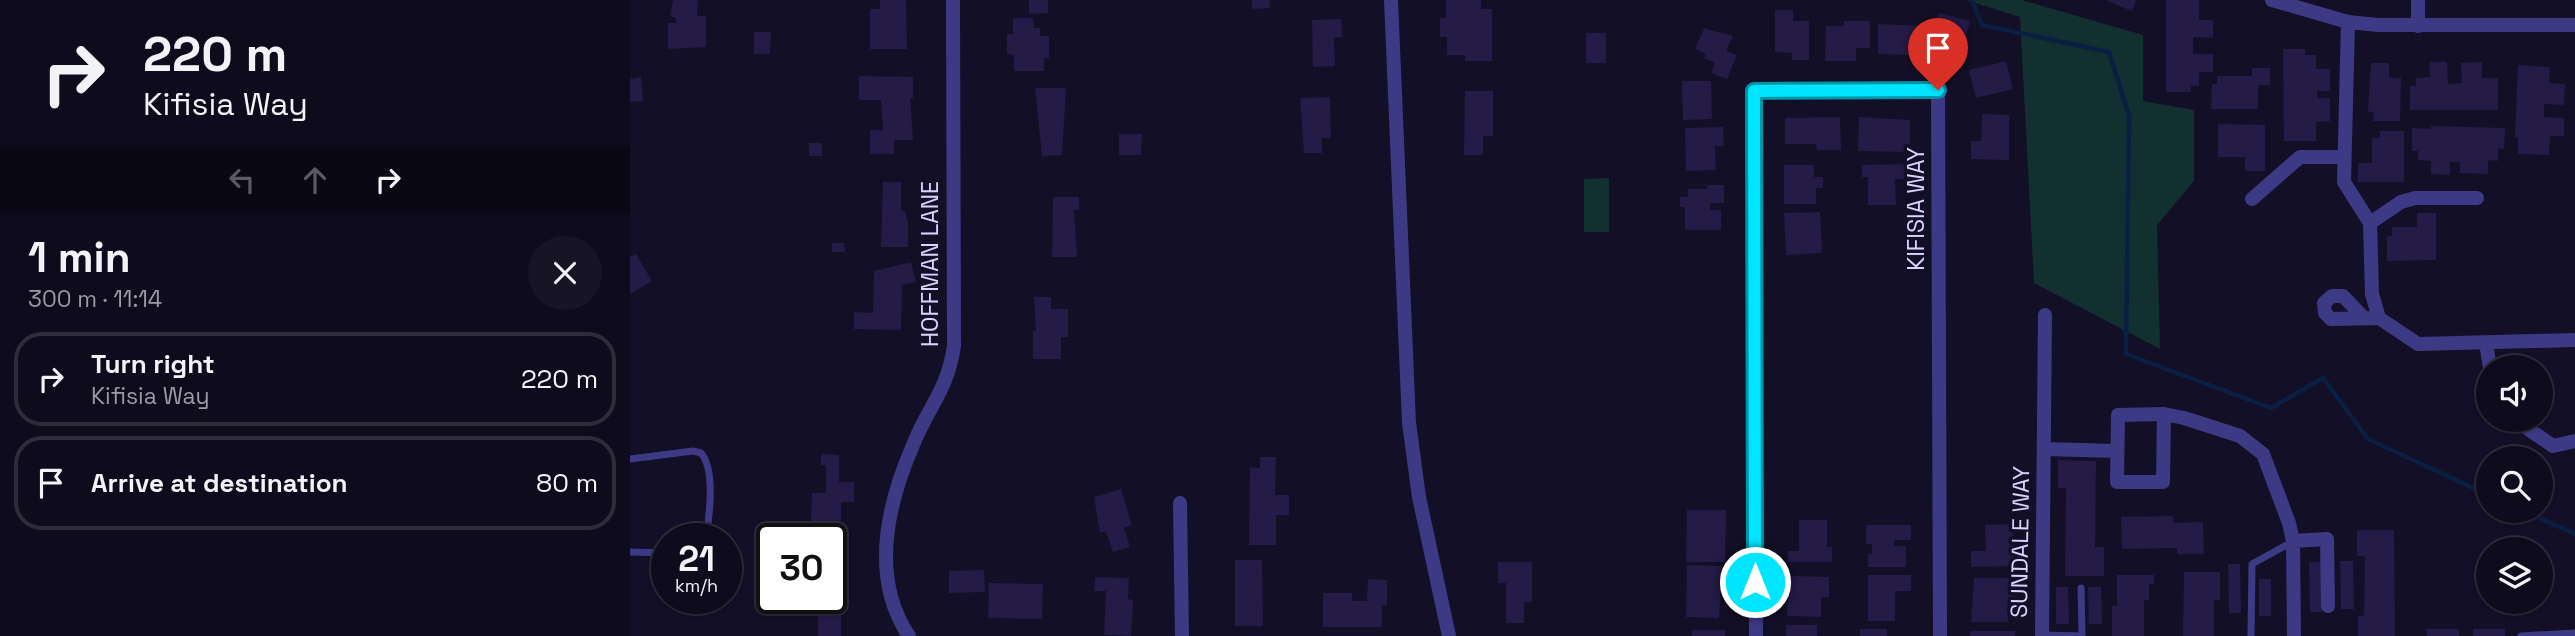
<!DOCTYPE html>
<meta charset="utf-8">
<style>
:root{--surface:#0e0b1c;--page:#171425;--text:#f1f3f6;--muted:#9b9ba3;--line:#2e2b3b}
body{margin:0;font-family:"Space Grotesk",sans-serif;background:var(--page);color:var(--text);height:100vh;display:flex;flex-direction:column;font-size:26px;white-space:nowrap}
*{box-sizing:border-box;margin:0}
p{font-size:23px;color:var(--muted)}
.icon{flex:none;width:38px;height:38px;fill:none;stroke:currentColor;stroke-width:2;stroke-linecap:round;stroke-linejoin:round}
.map{position:relative;flex:1;overflow:hidden}
.drawer{display:flex;flex-direction:column;background:var(--surface);width:630px}
.drawer>*{flex:none}
.banner{background:#0e0b1c;color:var(--text);overflow:hidden}
.fabs{position:absolute;left:1846px;top:355px;display:grid;gap:14px}
.fabs a{display:grid;place-items:center;width:77px;height:77px;border-radius:50%;background:var(--surface);box-shadow:0 2px 5px #0004,0 0 0 2px var(--line);font-size:35px}
.speed{position:absolute;left:21px;top:523px;display:flex;gap:14px;font-size:35px;font-weight:700;text-align:center}
.speed>*{display:grid;place-content:center;width:91px;height:91px;border-radius:50%;background:var(--surface);box-shadow:0 2px 5px #0004,0 0 0 2px var(--line);line-height:1}
.speed small{font-size:18px;font-weight:400}
.speed .limit{border:4px solid #111;border-radius:10px;background:#fff;color:#111}
.pin{position:absolute;display:grid;place-items:center;width:60px;height:60px;color:#fff;margin:-72px -30px;border-radius:50% 50% 50% 0;rotate:-45deg;box-shadow:0 0 7px #0007}
.pin .icon{rotate:45deg}
.me{position:absolute;width:77px;margin:-38px;rotate:0deg;stroke-linejoin:round;filter:drop-shadow(0 0 5px #0008)}
.turn{display:flex;align-items:center;gap:24px;height:147px;padding:0 28px;font-size:32px}
.turn .icon{width:91px;height:91px;stroke-width:2.5}
.turn b{display:block;font-size:49px;line-height:60px}
.lanes{display:flex;align-items:center;height:66px;padding:0 28px;background:#0003;justify-content:center;gap:35px;direction:ltr}
.lanes .off{opacity:.35}
.round{display:grid;place-items:center;flex:none;width:74px;height:74px;border-radius:37px;background:var(--page)}
.overview{display:flex;align-items:center;justify-content:space-between;height:119px;padding:0 28px}
h1{font-size:42px;font-weight:700;line-height:52px}
ul{padding:0;list-style:none}
li{display:flex;align-items:center;gap:21px;height:94px;margin:0 14px 10px;padding:0 14px;border:4px solid var(--line);border-radius:28px}
li div{flex:1}
li b{display:block;font-size:26px}
li em{font-style:normal}
main{display:flex;flex:1;min-height:0}
.map>svg:first-child{display:block}
.green{fill:#12302f}
.lines{fill:none;stroke-linecap:round;stroke-linejoin:round}
.stream{stroke:#0a1f44;stroke-width:4.5}
.building{fill:#241b47}
.lane{stroke:#3d3a85;stroke-width:7}
.street{stroke:#3d3a85;stroke-width:14}
.route-casing{stroke:#0095a6;stroke-width:18}
.route{stroke:#00e5ff;stroke-width:12}
.labels{text-anchor:middle;dominant-baseline:central;stroke-width:7;stroke-linejoin:round;paint-order:stroke}
.street-label{font-size:23px;fill:#d9d4ff;stroke:#130f26}
</style>
<main>
<section class="drawer">
<div class="banner">
<div class="turn"><svg class="icon" aria-label="right" viewBox="0 0 24 24"><path d="M7 20v-9h11M14 6l5 5-5 5"/></svg><div><b>220 m</b>Kifisia Way</div></div>
<div class="lanes"><svg class="icon off" aria-label="left" viewBox="0 0 24 24"><path d="M17 20v-9H6M10 6l-5 5 5 5"/></svg><svg class="icon off" aria-label="ahead" viewBox="0 0 24 24"><path d="M12 20V5M6 11l6-6 6 6"/></svg><svg class="icon" aria-label="right" viewBox="0 0 24 24"><path d="M7 20v-9h11M14 6l5 5-5 5"/></svg></div>
</div>
<div class="overview"><div><h1>1 min</h1><p>300 m · 11:14</p></div><a class="round"><svg class="icon" aria-label="close" viewBox="0 0 24 24"><path d="M6 6l12 12M18 6L6 18"/></svg></a></div>
<ul>
<li><svg class="icon" aria-label="right" viewBox="0 0 24 24"><path d="M7 20v-9h11M14 6l5 5-5 5"/></svg><div><b>Turn right</b><p>Kifisia Way</p></div><em>220 m</em></li>
<li><svg class="icon" aria-label="arrive" viewBox="0 0 24 24"><path d="M6 21V4h12l-3 4 3 4H6"/></svg><div><b>Arrive at destination</b></div><em>80 m</em></li>
</ul>
</section>
<div class="map">
<svg width="1945" height="636" viewBox="0 0 1945 636">
<rect width="100%" height="100%" fill="#130f26"/>
<path class="green" d="M1336 0H1392L1513 35V101L1564 110V181L1527 225 1530 349 1404 283 1390 17Z
M979 178V232H954V179Z"/>
<g class="lines">
<path class="stream" d="M1342 0 1352 25 1479 52 1499 116 1496 354 1641 408 1693 378 1738 439 1858 495
M1894 511 1945 534"/>
</g>
<path class="building" d="M43 0H68L67 16H76V47L38 49V23H46V19L40 15Z
M250 0H276L277 49H240V9H250Z
M399 0H418V13L399 14Z
M622 0H639L640 8 622 9Z
M816 0H851V9H862V61H835V55H817V37H810V18H816Z
M1475 0H1506L1502 11Z
M1536 0H1569V20H1583V38L1563 37V54H1583V72H1569V86H1561V92H1536Z
M1145 10H1163V21H1179V60H1162V53L1145 52Z
M1308 13 1340 21 1329 62 1311 58 1314 48 1300 44Z
M383 18H403L404 28H410V36H419V58H414V71H384V55L377 54V34H383Z
M711 19 712 37 704 38 705 66 683 67 682 20Z
M1214 21H1240V48H1226V61H1195L1196 26H1214Z
M1248 24 1293 26 1292 49 1279 48V55L1248 54Z
M1074 28 1103 36 1096 51 1107 55 1097 79 1081 73 1085 63 1074 58 1076 54 1065 49Z
M124 32H141L140 54H124Z
M956 33H976V63H956Z
M1653 49H1675V55H1686V69H1700V91H1687V98H1700V121L1686 122V141H1654Z
M1376 61 1383 89 1346 98 1339 70Z
M1799 62H1817L1818 84 1832 83 1831 63 1852 62V78H1868V110H1780V86H1786V78L1800 77Z
M1741 63H1759V78H1771L1770 121H1743L1744 112H1738Z
M1888 65 1920 67 1919 83 1935 84 1934 105 1914 104V117L1934 118V136H1920L1919 155 1888 154V137H1885Z
M1622 68H1640V85H1628V109H1581L1582 84H1587V76H1622Z
M229 76 283 77V98H280L283 140H264V154H240V130H253L251 100H229Z
M11 77 13 101 0 102V79Z
M1052 81H1081L1082 119 1053 120Z
M405 88H436L432 155 412 156Z
M835 91H863V136H853V155H834Z
M700 97 701 138H692V153H674L670 98Z
M1352 114 1379 115V160L1341 159V141H1351Z
M1210 117 1211 150H1187L1186 144H1155V118Z
M1229 117 1280 120V152L1228 151Z
M1588 124 1635 125V171H1615V157H1588Z
M1801 126 1875 128 1874 149 1868 148V161L1858 160V174L1830 173V162H1820V175L1801 174V161L1788 160V151H1782V128L1801 129Z
M1093 127 1094 146H1085L1086 170 1056 171 1055 128Z
M1750 131H1774V182H1728V163H1742V138H1750Z
M489 134H512L511 155H489Z
M179 143H192V156H179Z
M1280 164V179H1265L1266 205H1238V177H1232V165Z
M1154 165H1184V177H1193V188H1186V204H1154Z
M253 182H271V211H275L278 222V247H251Z
M1077 185H1094V203H1080V210H1091V230H1055V207H1050V197H1058V189H1077Z
M423 197H449V210H444L447 257H422Z
M1190 212 1192 253 1156 255 1154 213Z
M1787 213H1806V260L1757 261V236H1762V227H1787Z
M202 243H214L215 252H202Z
M6 254 22 281 0 294V257Z
M281 262 286 282 272 285 271 330 224 329V312L243 313 244 271Z
M404 297H421V309H438V337H431V359H403V331H406Z
M191 454 209 455V482H224V502H211V536L172 539 173 521H181L182 493H196V465H191Z
M630 457H646L645 495H659V515H646V545H619L620 467 630 468Z
M1428 460 1466 461 1465 547H1474V576H1435L1436 488H1428Z
M491 489 502 525 494 528 500 547 483 552 476 531 470 533 464 497Z
M1057 510H1096L1095 562H1056Z
M1543 516V523L1573 522 1574 554H1547V548L1492 549 1491 517Z
M1169 520H1197V547H1202V562H1158V551H1169Z
M1383 524V552H1388L1389 566 1341 567V551H1356L1355 525Z
M1236 525H1281V540H1264V546H1276V567H1238V554H1242V544H1236Z
M1727 530H1764L1765 636H1728V616H1734L1735 556H1727Z
M605 560H632L633 626H605Z
M1710 561H1723L1724 609H1711Z
M868 562H902V602H894V623H876V583H868Z
M1679 562H1691L1692 612H1680Z
M1598 564H1610L1611 613H1599Z
M1057 565 1092 566 1089 618 1056 617Z
M354 570 355 592 319 593V571Z
M1554 572H1590V600H1584V636H1553Z
M1238 575H1281V591H1265V621H1238Z
M1487 575H1524V584H1519V600H1514V636H1482V606H1487Z
M1158 576 1199 577V597H1191V617L1157 616Z
M201 577H211V636H188V598H201Z
M465 577 499 578 498 599 503 600 501 636 474 635 476 591H464Z
M1344 578H1387V600H1378V622H1341Z
M738 579 757 580V605H752V627H693V593H722V601H737Z
M1629 579H1641V616H1629Z
M359 583 413 584 412 619 358 618Z
M1426 587H1438L1439 624H1426Z
M1458 587H1471L1472 624H1459Z
M1156 625H1187V636H1156Z
M1230 629H1257V636H1230Z
M1796 629H1829V636H1797Z
M1843 629H1875V636H1843Z
M1062 630H1095V636H1062Z
M1340 631H1385V636H1340Z"/>
<g class="lines">
<path class="lane" d="M0 459 63 451 71 453C86 470 79 518 76 539
M0 552 37 553
M1451 588 1452 635
M1412 635 1452 636
M1621 636 1622 564 1662 542
M1891 636 1945 633"/>
<path class="street" d="M761 0 779 423 789 497 819 636
M1642 0 1718 22 1748 25H1945
M1718 22 1714 182 1740 223 1742 294 1749 318 1788 344 1945 340
M1788 26V0
M1622 199 1670 157H1713
M1740 223 1771 202 1785 198H1847
M1734 318 1713 296H1702L1694 303 1695 313 1701 319 1749 318
M1856 343 1860 368
M1534 414 1533 482H1487L1488 415 1534 414 1554 418 1610 436 1633 454 1659 523 1663 541 1664 636
M1885 420 1923 446 1945 441
M1414 449 1487 451
M550 503 552 636
M1663 541 1697 539 1698 606
M279 636C240 578 257 505 283 445 299 405 317 392 324 346L323 0
M1126 636 1124 91H1308L1310 636
M1412 636 1415 315"/>
</g>
<g class="lines">
<g class="route-casing">
<path id="route" d="M1125 582 1124 91 1308 90"/>
</g>
<use href="#route" class="route"/>
</g>
<g class="labels">
<g class="street-label">
<text transform="translate(1286 209) rotate(-90)">KIFISIA WAY</text>
<text transform="translate(300 264) rotate(-90)">HOFFMAN LANE</text>
<text transform="translate(1390 542) rotate(-89)">SUNDALE WAY</text>
</g>
</g>
</svg>
<div class="fabs">
<a><svg class="icon" aria-label="sound" viewBox="0 0 24 24"><path d="M4 9h4l5-4v14l-5-4H4zM17 9q2 3 0 6"/></svg></a>
<a><svg class="icon" aria-label="search" viewBox="0 0 24 24"><circle cx="10" cy="10" r="6"/><path d="M15 15l6 6"/></svg></a>
<a><svg class="icon" aria-label="layers" viewBox="0 0 24 24"><path d="M12 4l9 5-9 5-9-5zM3 14l9 5 9-5"/></svg></a>
</div>
<div class="speed"><div>21<small>km/h</small></div><div class="limit">30</div></div>
<div class="pin" style="left:1308px;top:90px;background:#d93025"><svg class="icon" aria-label="arrive" viewBox="0 0 24 24"><path d="M6 21V4h12l-3 4 3 4H6"/></svg></div>
<svg class="me" style="left:1125px;top:582px" viewBox="-20 -20 40 40"><circle r="17" fill="#00e5ff" stroke="#fff" stroke-width="3"/><path d="M0-11L8 9 0 5-8 9z" fill="#fff"/></svg>
</div>
</main>
